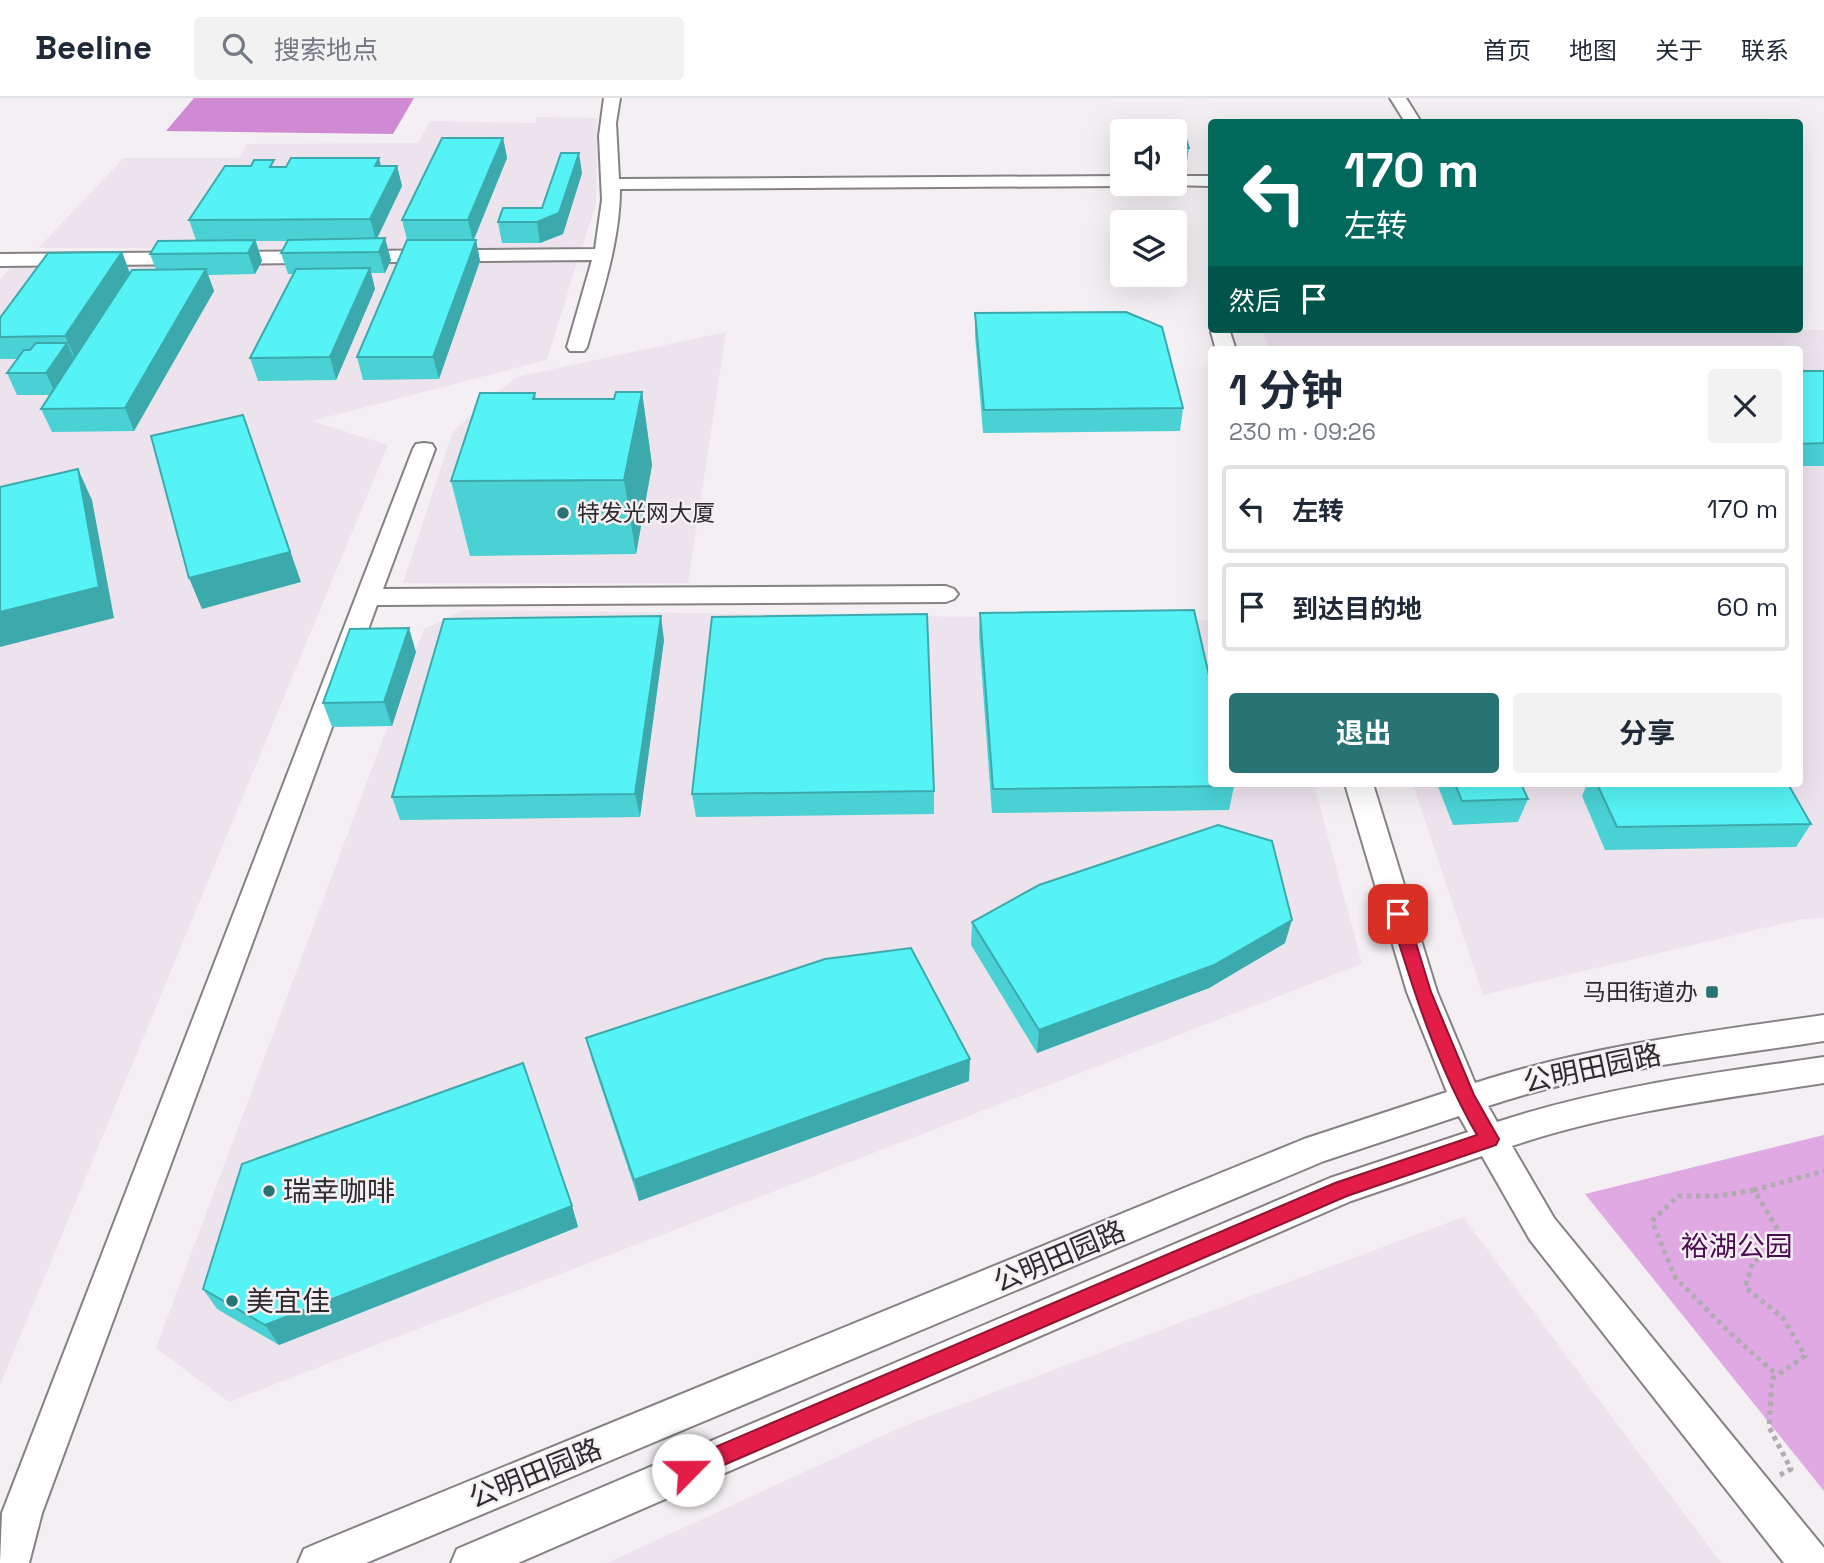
<!DOCTYPE html>
<html lang="zh">
<meta charset="utf-8">
<style>
:root{--surface:#fff;--page:#f2f2f3;--text:#1f2937;--muted:#747a83;--line:#e0e1e3;--accent:#287374}
body{margin:0;font-family:"Space Grotesk","Noto Sans SC",sans-serif;background:var(--page);color:var(--text);height:100vh;display:flex;flex-direction:column;font-size:26px;white-space:nowrap}
*{box-sizing:border-box;margin:0}
p{font-size:23px;color:var(--muted)}
.icon{flex:none;width:38px;height:38px;fill:none;stroke:currentColor;stroke-width:2;stroke-linecap:round;stroke-linejoin:round}
.map{position:relative;flex:1;overflow:hidden}
.sheet{position:absolute;left:1208px;top:248px;width:595px;height:441px;display:flex;flex-direction:column;background:var(--surface);border-radius:7px;box-shadow:0 7px 28px #0002}
.sheet>*{flex:none}
.banner{position:absolute;left:1208px;top:21px;width:595px;height:214px;border-radius:7px;box-shadow:0 7px 28px #0002;background:#00695c;color:#fff;overflow:hidden}
.buttons{position:absolute;left:1110px;top:21px;display:grid;gap:14px}
.buttons a{display:grid;place-items:center;width:77px;height:77px;border-radius:7px;background:var(--surface);box-shadow:0 7px 28px #0002;font-size:35px}
.pin{position:absolute;display:grid;place-items:center;width:60px;height:60px;color:#fff;margin:-30px;border-radius:14px;box-shadow:0 4px 10px #0006}
.me{position:absolute;width:77px;margin:-38px;rotate:67deg;stroke-linejoin:round;filter:drop-shadow(0 0 5px #0008)}
.turn{display:flex;align-items:center;gap:24px;height:147px;padding:0 21px;font-size:32px}
.turn .icon{width:91px;height:91px;stroke-width:2.5}
.turn b{display:block;font-size:49px;line-height:60px}
.then{display:flex;align-items:center;height:66px;padding:0 21px;background:#0003;gap:14px;font-size:26px}
.round{display:grid;place-items:center;flex:none;width:74px;height:74px;border-radius:7px;background:var(--page)}
.summary{display:flex;align-items:center;justify-content:space-between;height:119px;padding:0 21px}
h1{font-size:42px;font-weight:700;line-height:52px}
.button{display:flex;gap:14px;margin-top:auto;padding:14px 21px}
.button a{flex:1;height:80px;border-radius:7px;background:var(--accent);color:#fff;font-size:28px;font-weight:700;line-height:80px;text-align:center}
.button a+a{background:var(--page);color:var(--text)}
ul{padding:0;list-style:none}
li{display:flex;align-items:center;gap:21px;height:88px;margin:0 14px 10px;padding:0 7px;border:4px solid var(--line);border-radius:7px}
li div{flex:1}
li b{display:block;font-size:26px}
li em{font-style:normal}
header{display:flex;align-items:center;gap:42px;box-sizing:border-box;height:98px;padding:0 35px;background:var(--surface);border-bottom:2px solid var(--line)}
header strong{font-size:33px}
nav{display:flex;gap:38px;margin-inline-start:auto;font-size:24px}
.search{width:490px;height:63px;background:var(--page);display:flex;align-items:center;gap:18px;box-sizing:border-box;padding:0 24px;border-radius:7px;color:var(--muted);font-size:26px}
.map>svg:first-child{display:block}
.built{fill:#ede3ed}
.green{fill:#e1a9e4}
.water{fill:#d08ad4}
.lines{fill:none;stroke-linecap:round;stroke-linejoin:round}
.minor-casing{stroke:#858185;stroke-width:4}
.path{stroke:#afacaf;stroke-width:5;stroke-dasharray:4.5 4.5;stroke-linecap:butt}
.minor{fill:#fff;fill-rule:evenodd}
.wall{fill:#4ad1d4}
.shaded-wall{fill:#3caaac}
.building{fill:#56f3f6;stroke:#3caaac;stroke-width:2}
.route{fill:#e11d48;stroke:#92132f;stroke-width:2}
.poi-dot{fill:#287374;stroke:#f3eff3;stroke-width:2.5}
.labels{text-anchor:middle;dominant-baseline:central;stroke-width:5;stroke-linejoin:round;paint-order:stroke}
.poi-label{font-size:23px;fill:#2d2b2d;stroke:#f3eff3;text-anchor:start}
.near-street-label{font-size:28px;fill:#2d2b2d;stroke:#f3eff3}
.near-poi-label{font-size:28px;fill:#2d2b2d;stroke:#f3eff3;text-anchor:start}
.near-park-label{font-size:28px;fill:#4c0c52;stroke:#f3eff3}
</style>
<header>
<strong>Beeline</strong>
<div class="search"><svg class="icon" aria-label="search" viewBox="0 0 24 24"><circle cx="10" cy="10" r="6"/><path d="M15 15l6 6"/></svg>搜索地点</div>
<nav><a>首页</a><a>地图</a><a>关于</a><a>联系</a></nav>
</header>
<div class="map">
<svg width="1824" height="1465" viewBox="0 0 1824 1465">
<rect width="100%" height="100%" fill="#f3eff3"/>
<path class="built" d="M537 19 597 20 596 107 581 152 38 150 124 60H239L247 46 418 45 430 23 535 25Z
M578 161 547 262 312 323 388 347 0 1287V181L12 168Z
M1262 231 1824 232V820L1802 821 1483 897 1413 686H1799V252H1269Z
M726 234 688 485H403L453 333 516 279Z
M464 512 1211 522V686H1314L1362 866 229 1304 156 1250 424 531Z
M1463 1119 1721 1465H607L906 1327Z"/>
<path class="green" d="M1824 1037V1393L1585 1096Z"/>
<path class="water" d="M194 0H414L393 36 166 33Z"/>
<g class="lines">
<g class="minor-casing">
<path id="minor" d="M604 0H620L616 25 619 81 1122 78V86H1129L1122 88 620 91C620 145 601 198 587 249L584 253H570L567 249 592 162 0 168V156L595 151 602 102 599 38Z
M1390 0H1406L1421 24H1405Z
M1174 78H1211V88L1168 87 1174 86Z
M1213 231H1229L1236 252H1216L1211 234Z
M424 345 432 346 435 351 383 491 946 488 954 491 958 496 954 501 946 504 377 507 42 1415 29 1465H0L2 1415 413 351 416 346Z
M1345 686H1373L1437 894 1475 985C1588 948 1707 934 1824 917V943C1712 960 1595 972 1488 1008L1497 1024C1603 989 1714 975 1824 959V985C1720 1001 1612 1014 1512 1048L1554 1120 1824 1450V1465H1784L1530 1142 1482 1058 1351 1103 518 1465H451L457 1451 1330 1080 1468 1034 1459 1018 1324 1063 366 1465H298L304 1451 318 1445 1304 1041 1447 994 1407 894Z"/>
</g>
<path class="path" d="M1754 1092 1718 1098H1678L1652 1123 1675 1179 1730 1235 1777 1277
M1780 1377 1791 1371 1769 1329 1772 1281 1805 1258 1783 1220 1745 1189 1753 1164 1787 1147 1754 1092 1824 1073"/>
<use href="#minor" class="minor"/>
</g>
<path class="wall" d="M1174 35 1189 50 1186 70H1174Z
M503 40 507 60 474 142H476L480 163 439 281 363 282 357 259 407 142 402 122Z
M397 68 402 88 377 141 391 162 385 175H371L375 191 336 282 258 283 250 260 293 176H288L281 155 288 143H256L262 163 255 176 208 177 214 193 134 333 52 334 41 311 50 297H17L7 275 17 261H0V220L122 154 130 175 156 172 150 156 196 142 189 122 276 69Z
M582 75 563 136 540 145H502L498 124 542 110Z
M975 215 1183 310 1180 333 983 335 975 237Z
M1799 273H1824V368H1799Z
M642 294 652 367 636 456 470 458 451 383 535 295 536 301H614Z
M980 515 1234 688 1229 712 992 715 979 538Z
M664 542 640 719 400 722 392 699Z
M416 554 392 628 332 629 323 605Z
M1437 686H1521L1528 701 1518 724 1453 727Z
M1587 686H1788L1811 726 1796 749 1605 752 1582 698Z
M934 693V716L696 719 692 696Z
M972 824 1285 845 1209 890 1037 955 971 847Z
M586 940 969 983 639 1103 592 962Z
M572 1108 578 1129 279 1247 217 1211 203 1191Z"/>
<path class="shaded-wall" d="M503 40 507 60 473 143 468 122Z
M579 55 582 75 563 136 540 145 537 124Z
M379 60 384 80 375 68Z
M397 68 402 88 376 142 370 121Z
M385 140 391 162 385 175 379 154Z
M255 142 262 163 255 176 248 155Z
M476 142 480 163 439 281 433 259Z
M122 154 130 176 75 260 65 238Z
M370 170 375 191 336 282 330 259Z
M206 171 214 193 134 333 125 310Z
M67 245 77 267 56 297 46 275Z
M642 294 652 367 636 456 624 382Z
M243 317 301 484 202 511 189 480Z
M78 371 92 402 114 520 0 549V514Z
M661 518 664 542 640 719 635 696Z
M409 530 416 554 392 628 384 604Z
M1292 822 1285 845 1209 890 1037 955 1039 932Z
M970 961 969 983 639 1103 634 1082Z
M572 1108 578 1129 279 1247 265 1227Z"/>
<path class="building" d="M1174 35H1184L1189 50H1174Z
M442 40H503L468 122H402Z
M561 55H579L559 115 537 124H498L503 110H542Z
M291 60H379L375 68H397L370 121 189 122 225 68H251L254 62H274L270 69H286Z
M385 140 379 154 281 155 288 142Z
M255 142 248 155 150 156 158 143Z
M407 142H476L433 259H357Z
M122 154 65 238 0 239V220L48 155Z
M370 170 330 259 250 260 296 171Z
M206 171 125 310 41 311 132 172Z
M1126 214 1162 229 1183 310 984 312 975 215Z
M36 245H67L46 275H7L24 252H30Z
M1799 273H1824V345L1799 346Z
M616 294H642L624 382 451 383 480 295H535L533 301H614Z
M243 317 290 454 189 480 151 338Z
M78 371 99 489 0 514V389Z
M1194 512 1211 586V686H1233L1234 688 993 691 980 515Z
M927 516 934 693 692 696 712 519Z
M661 518 635 696 392 699 444 521Z
M409 530 384 604 323 605 350 531Z
M1455 686H1521L1528 701 1462 703Z
M1597 686H1788L1811 726 1617 729Z
M1218 727 1272 743 1292 822 1214 867 1039 932 972 824 1039 787Z
M911 850 970 961 634 1082 586 940 825 861Z
M523 965 572 1108 265 1227 203 1191 242 1066Z"/>
<path class="route" d="M1398 810 1404 811 1407 816 1431 894 1474 997 1499 1041 1496 1047 1347 1098 696 1379 688 1383 680 1379 677 1372 680 1364 1335 1085 1477 1037C1437 968 1413 892 1390 816L1392 811Z"/>
<g class="poi-dot">
<circle cx="563" cy="415" r="7"/>
<rect x="1705" y="887" width="14" height="14" rx="3.5"/>
<circle cx="269" cy="1093" r="7"/>
<circle cx="232" cy="1203" r="7"/>
</g>
<g class="labels">
<g class="poi-label">
<text x="577" y="415">特发光网大厦</text>
<text x="1698" y="894" text-anchor="end">马田街道办</text>
</g>
<g class="near-street-label">
<text transform="translate(1592 970) rotate(-12)">公明田园路</text>
<text transform="translate(1059 1158) rotate(-23)">公明田园路</text>
<text transform="translate(535 1375) rotate(-22)">公明田园路</text>
</g>
<g class="near-poi-label">
<text x="283" y="1093">瑞幸咖啡</text>
<text x="246" y="1203">美宜佳</text>
</g>
<g class="near-park-label">
<text x="1737" y="1148">裕湖公园</text>
</g>
</g>
</svg>
<div class="buttons">
<a><svg class="icon" aria-label="sound" viewBox="0 0 24 24"><path d="M4 9h4l5-4v14l-5-4H4zM17 9q2 3 0 6"/></svg></a>
<a><svg class="icon" aria-label="layers" viewBox="0 0 24 24"><path d="M12 4l9 5-9 5-9-5zM3 14l9 5 9-5"/></svg></a>
</div>
<div class="pin" style="left:1398px;top:816px;background:#d93025"><svg class="icon" aria-label="arrive" viewBox="0 0 24 24"><path d="M6 21V4h12l-3 4 3 4H6"/></svg></div>
<svg class="me" style="left:688px;top:1372px" viewBox="-20 -20 40 40"><circle r="19" fill="#fff"/><path d="M0-13L10 11 0 6-10 11z" fill="#e11d48"/></svg>
<div class="banner">
<div class="turn"><svg class="icon" aria-label="left" viewBox="0 0 24 24"><path d="M17 20v-9H6M10 6l-5 5 5 5"/></svg><div><b>170 m</b>左转</div></div>
<div class="then">然后<svg class="icon" aria-label="arrive" viewBox="0 0 24 24"><path d="M6 21V4h12l-3 4 3 4H6"/></svg></div>
</div>
<section class="sheet">
<div class="summary"><div><h1>1 分钟</h1><p>230 m · 09:26</p></div><a class="round"><svg class="icon" aria-label="close" viewBox="0 0 24 24"><path d="M6 6l12 12M18 6L6 18"/></svg></a></div>
<ul>
<li><svg class="icon" aria-label="left" viewBox="0 0 24 24"><path d="M17 20v-9H6M10 6l-5 5 5 5"/></svg><div><b>左转</b></div><em>170 m</em></li>
<li><svg class="icon" aria-label="arrive" viewBox="0 0 24 24"><path d="M6 21V4h12l-3 4 3 4H6"/></svg><div><b>到达目的地</b></div><em>60 m</em></li>
</ul>
<div class="button"><a>退出</a><a>分享</a></div>
</section>
</div>
